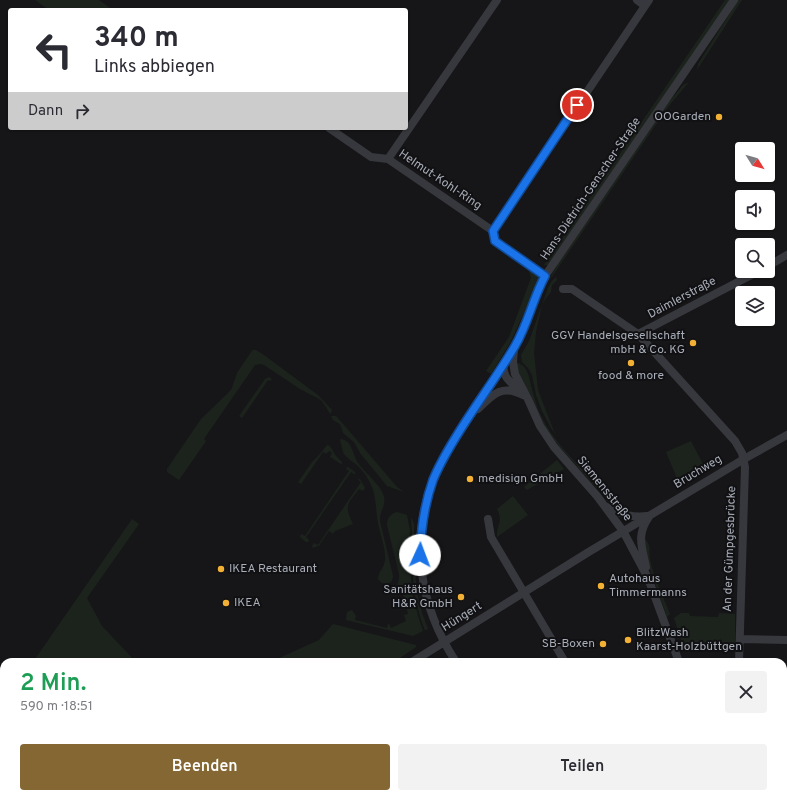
<!DOCTYPE html>
<html lang="de">
<meta charset="utf-8">
<style>
:root{--surface:#fff;--page:#f2f2f3;--text:#2b2b33;--muted:#7c7c81;--accent:#856733}
body{margin:0;font-family:Overpass,sans-serif;background:var(--page);color:var(--text);height:100vh;display:flex;flex-direction:column;font-size:15px;white-space:nowrap}
*{box-sizing:border-box;margin:0}
p{font-size:13px;color:var(--muted)}
.icon{flex:none;width:22px;height:22px;fill:none;stroke:currentColor;stroke-width:2;stroke-linecap:round;stroke-linejoin:round}
.map{position:relative;flex:1;overflow:hidden}
.sheet{position:absolute;left:0px;top:658px;width:787px;height:140px;display:flex;flex-direction:column;background:var(--surface);border-radius:12px 12px 0 0;box-shadow:0 1px 3px #0004}
.sheet>*{flex:none}
.top-card{position:absolute;left:8px;top:8px;width:400px;height:122px;border-radius:4px;box-shadow:0 1px 3px #0004;background:#fff;color:var(--text);overflow:hidden}
.needle{width:26px;rotate:127deg}
.fabs{position:absolute;left:735px;top:142px;display:grid;gap:8px}
.fabs a{display:grid;place-items:center;width:40px;height:40px;border-radius:4px;background:var(--surface);box-shadow:0 1px 3px #0004;font-size:20px}
.pin{position:absolute;display:grid;place-items:center;width:34px;height:34px;color:#fff;margin:-17px;border:2px solid #fff;border-radius:50%;box-shadow:0 1px 4px #0007}
.me{position:absolute;width:44px;margin:-22px;rotate:2deg;stroke-linejoin:round;filter:drop-shadow(0 0 3px #0008)}
.turn{display:flex;align-items:center;gap:14px;height:84px;padding:0 20px;font-size:18px}
.turn .icon{width:52px;height:52px;stroke-width:2.5}
.turn b{display:block;font-size:28px;line-height:34px}
.then{display:flex;align-items:center;height:38px;padding:0 20px;background:#0003;gap:8px;font-size:15px}
.round{display:grid;place-items:center;flex:none;width:42px;height:42px;border-radius:4px;background:var(--page)}
.headline{display:flex;align-items:center;justify-content:space-between;height:68px;padding:0 20px}
h1{font-size:24px;font-weight:600;line-height:30px;color:#1e9e55}
.action{display:flex;gap:8px;margin-top:auto;padding:8px 20px}
.action a{flex:1;height:46px;border-radius:4px;background:var(--accent);color:#fff;font-size:16px;font-weight:600;line-height:46px;text-align:center}
.action a+a{background:var(--page);color:var(--text)}
.map>svg:first-child{display:block}
.green{fill:#1c231d}
.lines{fill:none;stroke-linecap:round;stroke-linejoin:round}
.minor{stroke:#37383d;stroke-width:8}
.route-casing{stroke:#114b97;stroke-width:10}
.route{stroke:#1a73e8;stroke-width:7}
.poi-dot{fill:#f2b134;stroke:#111113;stroke-width:1.5}
.labels{text-anchor:middle;dominant-baseline:central;stroke-width:4;stroke-linejoin:round;paint-order:stroke}
.poi-label{font-size:12px;fill:#a8adb8;stroke:#111113;text-anchor:start}
.street-label{font-size:12px;fill:#a8adb8;stroke:#111113}
</style>
<div class="map">
<svg width="787" height="798" viewBox="0 0 787 798">
<rect width="100%" height="100%" fill="#161618"/>
<path class="green" d="M35 0H99L113 10H49Z
M725 0H730L549 265H544Z
M738 0H742L697 70 698 64Z
M689 82 668 107 551 278H550L558 264 668 103 683 85Z
M528 267 538 274 539 281 510 343 491 374 486 371 509 337 531 278Z
M556 277 557 280 552 285 551 292 546 298 542 305 536 332 534 353 538 390 555 434 551 428 542 411 536 395 532 375 528 368 522 362 521 355 529 341 548 288 552 281Z
M253 350H256L264 355 318 395 332 410 331 413 330 414 326 407 321 400 300 389 264 365 260 364 255 365 204 439 206 441 179 480 167 472V469L201 419 229 392 232 388 237 373 251 352Z
M518 363C529 367 529 379 532 389 534 396 536 405 539 412 551 439 573 459 592 480 602 490 610 503 623 509V511L617 508 610 503 558 445 547 431 536 411 531 395 520 379 516 365Z
M269 377 272 379 270 381 268 380 242 418 239 416 265 379Z
M331 416H336L344 425 397 487 404 492 387 486 360 453 354 442 343 433 340 424 333 420Z
M341 439C353 441 352 454 358 463 364 472 383 487 384 497 386 507 379 511 380 521L393 576 392 581 388 584 382 583 378 579C378 571 385 568 385 559 386 549 380 534 378 523 375 507 377 494 368 479 366 475 362 470 359 467 354 462 346 458 343 452 342 448 341 444 340 440Z
M691 441 705 468 678 481 666 452Z
M327 445 330 446 336 456 342 462V464H341L330 457 332 453 329 451 326 454 323 452 301 484 298 482 313 461 320 454Z
M557 460 564 469 527 490 524 487Z
M347 467H348L355 472V474H354L351 472 306 537 309 540 308 542H306L300 537 301 534 305 536 349 471 346 469Z
M359 479H360L365 488 363 491 359 489C347 505 344 505 353 524L335 531 333 534 329 531 320 544V545L313 548 312 546 314 543 318 545 361 482 358 480Z
M513 496 528 515 497 537C496 525 504 522 497 509Z
M397 512 407 515 410 531 409 551 412 593 419 619 423 631 413 636 346 620 347 612 352 610 356 616 355 620 387 628 388 624H389L391 628 406 621 404 615 408 614 402 590 398 591C396 583 400 581 399 574L387 525C387 518 390 514 397 512Z
M411 517 414 524V557L417 594 422 613 428 629 425 630C412 599 412 566 412 533 412 528 411 523 411 517Z
M132 519 139 524 87 598 102 626 136 662H33Z
M643 537C653 546 648 549 650 560 654 579 663 596 670 614L667 617 646 558Z
M681 613H689L690 616 718 617 719 613 735 614V649H684L674 618Z
M333 624 416 645V647L394 662H276L277 659 319 640Z
M0 763 4 764V794H93L97 798H0Z
M99 794H169L162 798H103Z"/>
<g class="lines">
<path class="minor" d="M637 0 645 6
M329 128 371 157 388 159 493 231
M388 159 497 0
M493 231 649 0
M493 231 495 241 545 276
M768 266 787 255
M563 289H572L638 334 735 441 742 453 745 467 739 662
M638 334 759 271
M514 350 513 362 515 374 527 397 540 426 554 447 597 496 623 531 648 578 679 662
M504 364C501 378 513 383 522 393
M478 409C493 394 502 384 523 395
M607 507C621 514 632 518 647 516
M488 519 491 537 565 662
M646 567C642 547 636 535 649 517
M740 639 787 640
M412 662 587 553 744 459 787 435
M456 662C420 607 409 542 433 480 437 469 443 459 448 450L516 344C527 322 534 298 545 276L734 0
M0 760 4 762
M783 765 787 760
M783 793 787 797
M96 794 101 798
M379 794 382 798
M576 794 582 798
M167 798 174 794
M516 798 521 794"/>
</g>
<g class="lines">
<g class="route-casing">
<path id="route" d="M420 555C421 529 424 505 433 480 440 463 449 448 459 432 477 403 498 375 515 346 528 324 533 298 545 276L495 241 493 231 577 105"/>
</g>
<use href="#route" class="route"/>
</g>
<g class="poi-dot">
<circle cx="719" cy="117" r="4"/>
<circle cx="693" cy="343" r="4"/>
<circle cx="631" cy="363" r="4"/>
<circle cx="470" cy="479" r="4"/>
<circle cx="221" cy="569" r="4"/>
<circle cx="601" cy="586" r="4"/>
<circle cx="461" cy="597" r="4"/>
<circle cx="226" cy="603" r="4"/>
<circle cx="628" cy="640" r="4"/>
<circle cx="603" cy="644" r="4"/>
</g>
<g class="labels">
<g class="poi-label">
<text x="711" y="117" text-anchor="end">OOGarden</text>
<text x="685" y="336" text-anchor="end">GGV Handelsgesellschaft<tspan x="685" dy="14">mbH &amp; Co. KG</tspan></text>
<text x="631" y="376" text-anchor="middle">food &amp; more</text>
<text x="478" y="479">medisign GmbH</text>
<text x="229" y="569">IKEA Restaurant</text>
<text x="609" y="579">Autohaus<tspan x="609" dy="14">Timmermanns</tspan></text>
<text x="453" y="590" text-anchor="end">Sanitätshaus<tspan x="453" dy="14">H&amp;R GmbH</tspan></text>
<text x="234" y="603">IKEA</text>
<text x="636" y="633">BlitzWash<tspan x="636" dy="14">Kaarst-Holzbüttgen</tspan></text>
<text x="595" y="644" text-anchor="end">SB-Boxen</text>
</g>
<g class="street-label">
<text transform="translate(440 180) rotate(34)">Helmut-Kohl-Ring</text>
<text transform="translate(591 189) rotate(-56)">Hans-Dietrich-Genscher-Straße</text>
<text transform="translate(682 298) rotate(-28)">Daimlerstraße</text>
<text transform="translate(698 472) rotate(-31)">Bruchweg</text>
<text transform="translate(604 489) rotate(51)">Siemensstraße</text>
<text transform="translate(730 549) rotate(-88)">An der Gümpgesbrücke</text>
<text transform="translate(462 617) rotate(-32)">Hüngert</text>
</g>
</g>
</svg>
<div class="fabs">
<a><svg class="needle" viewBox="-14 -14 28 28"><path d="M0-13l5 13h-10z" fill="#e53935"/><path d="M0 13l5-13h-10z" fill="#7c7c81"/></svg></a>
<a><svg class="icon" aria-label="sound" viewBox="0 0 24 24"><path d="M4 9h4l5-4v14l-5-4H4zM17 9q2 3 0 6"/></svg></a>
<a><svg class="icon" aria-label="search" viewBox="0 0 24 24"><circle cx="10" cy="10" r="6"/><path d="M15 15l6 6"/></svg></a>
<a><svg class="icon" aria-label="layers" viewBox="0 0 24 24"><path d="M12 4l9 5-9 5-9-5zM3 14l9 5 9-5"/></svg></a>
</div>
<div class="pin" style="left:577px;top:105px;background:#d93025"><svg class="icon" aria-label="arrive" viewBox="0 0 24 24"><path d="M6 21V4h12l-3 4 3 4H6"/></svg></div>
<svg class="me" style="left:420px;top:555px" viewBox="-20 -20 40 40"><circle r="19" fill="#fff"/><path d="M0-13L10 11 0 6-10 11z" fill="#1a73e8"/></svg>
<div class="top-card">
<div class="turn"><svg class="icon" aria-label="left" viewBox="0 0 24 24"><path d="M17 20v-9H6M10 6l-5 5 5 5"/></svg><div><b>340 m</b>Links abbiegen</div></div>
<div class="then">Dann<svg class="icon" aria-label="right" viewBox="0 0 24 24"><path d="M7 20v-9h11M14 6l5 5-5 5"/></svg></div>
</div>
<section class="sheet">
<div class="headline"><div><h1>2 Min.</h1><p>590 m · 18:51</p></div><a class="round"><svg class="icon" aria-label="close" viewBox="0 0 24 24"><path d="M6 6l12 12M18 6L6 18"/></svg></a></div>
<div class="action"><a>Beenden</a><a>Teilen</a></div>
</section>
</div>
